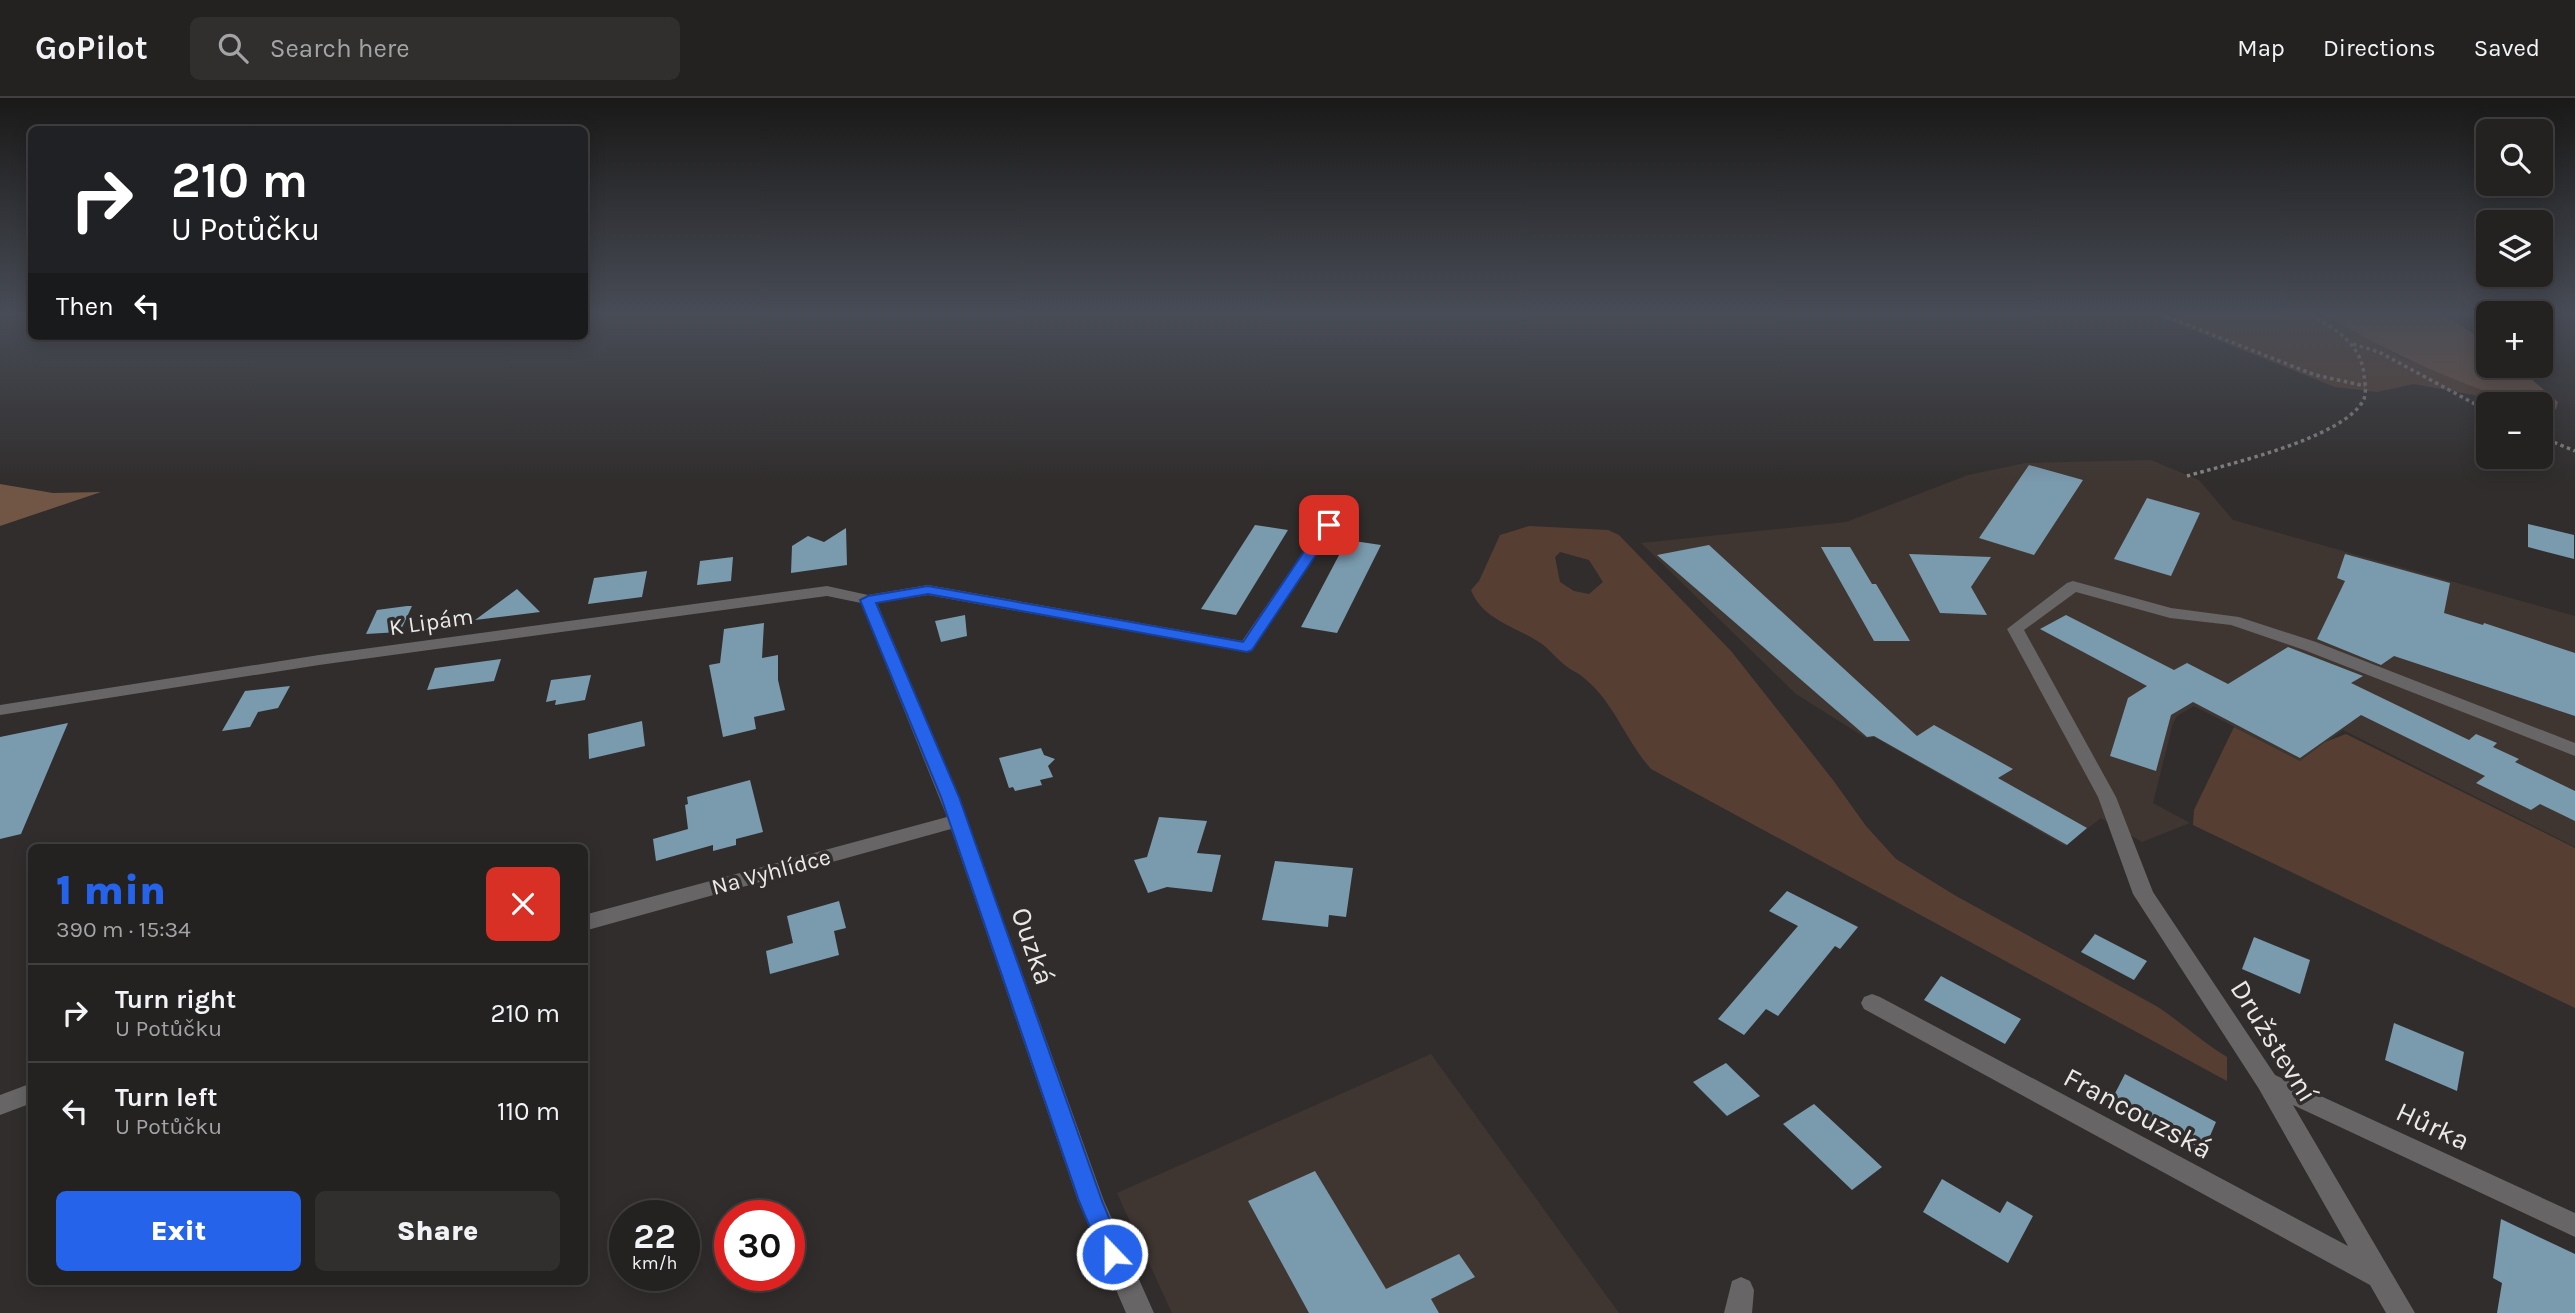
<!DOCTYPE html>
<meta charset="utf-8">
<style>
:root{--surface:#242221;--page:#302f2e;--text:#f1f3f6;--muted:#a3a4a5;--line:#413f3f;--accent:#2563eb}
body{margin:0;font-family:Karla,sans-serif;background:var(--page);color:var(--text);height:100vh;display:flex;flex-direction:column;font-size:26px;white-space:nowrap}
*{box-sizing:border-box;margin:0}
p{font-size:23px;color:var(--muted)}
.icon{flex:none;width:38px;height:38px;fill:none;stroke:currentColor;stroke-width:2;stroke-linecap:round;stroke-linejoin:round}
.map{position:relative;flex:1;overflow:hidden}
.sheet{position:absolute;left:28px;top:746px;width:560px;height:441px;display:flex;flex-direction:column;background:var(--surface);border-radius:10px;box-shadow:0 4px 18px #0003,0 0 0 2px var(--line)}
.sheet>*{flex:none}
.banner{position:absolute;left:28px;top:28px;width:560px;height:214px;border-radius:10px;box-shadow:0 4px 18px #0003,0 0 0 2px var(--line);background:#202124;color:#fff;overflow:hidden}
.buttons{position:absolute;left:2476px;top:21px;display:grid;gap:14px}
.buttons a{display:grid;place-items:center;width:77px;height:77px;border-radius:10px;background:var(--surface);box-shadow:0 4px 18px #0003,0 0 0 2px var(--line);font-size:35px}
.speed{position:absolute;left:609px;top:1102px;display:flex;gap:14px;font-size:35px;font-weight:700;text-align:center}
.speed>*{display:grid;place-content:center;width:91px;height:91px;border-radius:50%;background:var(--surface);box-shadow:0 4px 18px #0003,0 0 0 2px var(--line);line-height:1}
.speed small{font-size:18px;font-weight:400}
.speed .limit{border:10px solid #d22;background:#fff;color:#111}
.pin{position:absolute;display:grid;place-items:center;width:60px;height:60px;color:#fff;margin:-30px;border-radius:14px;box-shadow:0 4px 10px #0006}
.me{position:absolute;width:77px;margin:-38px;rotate:338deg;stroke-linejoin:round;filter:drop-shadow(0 0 5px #0008)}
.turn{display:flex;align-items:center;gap:24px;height:147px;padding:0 28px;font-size:32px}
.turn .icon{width:91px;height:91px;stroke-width:2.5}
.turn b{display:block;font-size:49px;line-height:60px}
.then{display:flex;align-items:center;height:66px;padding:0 28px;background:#0003;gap:14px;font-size:26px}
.round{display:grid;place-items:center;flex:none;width:74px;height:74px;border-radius:10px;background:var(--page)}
.overview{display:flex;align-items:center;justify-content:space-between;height:119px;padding:0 28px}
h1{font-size:42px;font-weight:800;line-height:52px;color:var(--accent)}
.cta{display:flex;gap:14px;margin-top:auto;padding:14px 28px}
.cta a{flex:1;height:80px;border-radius:10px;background:var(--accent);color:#fff;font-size:28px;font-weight:800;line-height:80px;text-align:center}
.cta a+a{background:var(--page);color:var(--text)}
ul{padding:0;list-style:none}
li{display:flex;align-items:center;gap:21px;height:98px;padding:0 28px;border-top:2px solid var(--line)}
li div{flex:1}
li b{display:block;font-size:26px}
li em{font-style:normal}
header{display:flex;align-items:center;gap:42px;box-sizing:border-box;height:98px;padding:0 35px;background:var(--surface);border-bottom:2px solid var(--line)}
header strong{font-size:33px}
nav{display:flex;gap:38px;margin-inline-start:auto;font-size:24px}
.search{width:490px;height:63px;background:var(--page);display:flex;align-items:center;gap:18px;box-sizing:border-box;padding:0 24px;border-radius:10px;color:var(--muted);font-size:26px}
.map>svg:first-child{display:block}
.built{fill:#3f3631}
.green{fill:#563f32;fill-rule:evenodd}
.forest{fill:#715545}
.building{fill:#7a9aad}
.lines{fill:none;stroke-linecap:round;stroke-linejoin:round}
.path{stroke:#858382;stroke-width:3.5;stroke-dasharray:3.5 3.5;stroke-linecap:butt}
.minor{fill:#676565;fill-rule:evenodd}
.route{fill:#2563eb;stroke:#184099;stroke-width:2}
.labels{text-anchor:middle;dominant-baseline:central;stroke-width:7;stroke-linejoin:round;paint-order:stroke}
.street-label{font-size:23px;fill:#ebe9e8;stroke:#302d2c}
.near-street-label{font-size:28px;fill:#ebe9e8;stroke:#302d2c}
</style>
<header>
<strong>GoPilot</strong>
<div class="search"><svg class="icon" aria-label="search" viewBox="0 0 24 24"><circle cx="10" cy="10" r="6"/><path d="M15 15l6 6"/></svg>Search here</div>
<nav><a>Map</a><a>Directions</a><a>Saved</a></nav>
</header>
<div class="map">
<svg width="2575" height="1215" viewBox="0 0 2575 1215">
<rect width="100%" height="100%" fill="#302d2c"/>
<path class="built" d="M2151 362 2199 382 2233 422 2575 518V749L2343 632 2300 663 2194 608 2177 618 2173 625 2153 705 2190 725 2142 744 2101 720 2065 748 1874 639 1866 640 1796 596 1641 445 1846 424 1968 377 2025 365Z
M1431 956 1619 1215H1172L1117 1095Z"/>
<path class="green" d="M2152 216H2324L2399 258 2522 306 2414 286 2377 294 2335 289Z
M1529 428 1608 432 1619 437 1731 553 1833 682 1866 728 1896 761 1956 798 2158 909C2182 925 2202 944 2227 959V983L1651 671C1626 643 1614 604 1584 580 1579 575 1572 573 1566 568 1558 562 1551 553 1542 546 1518 529 1483 523 1471 492L1479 483 1500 437ZM1560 454 1589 462 1603 484 1589 496 1574 493 1560 484 1555 459Z
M2234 629 2300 663 2325 644 2346 636 2575 750V910L2193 727 2194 712Z"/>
<path class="forest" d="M2324 216H2444L2488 246V268H2516L2558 304 2556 311 2541 312V306C2517 306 2497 297 2474 289 2421 269 2372 245 2324 216Z
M0 386 53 395 101 394 0 428Z"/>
<path class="building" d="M2029 367 2083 382 2034 457 1979 440Z
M2147 400 2200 415 2171 478 2114 461Z
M2528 426 2574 437V461L2528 449Z
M1255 427 1288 432 1236 517 1201 511Z
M846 430 847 467 791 475 792 448 808 438 824 444Z
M1347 442 1381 447 1337 535 1301 529Z
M1709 447 1917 638 1934 627 2013 671 1998 680 2087 730 2067 747 1874 638 1867 639 1657 457Z
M1821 449H1850L1872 486H1876L1910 543H1874Z
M1909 456 1991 459 1971 489 1987 517 1940 515Z
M2345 456 2450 485 2444 515 2483 527 2484 525 2575 555V618L2394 558 2381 567 2317 541 2345 483 2337 480Z
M733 459 731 483 697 487 700 463Z
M647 473 642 499 588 506 594 480Z
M517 491 540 514 475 522Z
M407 508H412L400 534 366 536 377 512Z
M965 517 967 538 941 544 935 523Z
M2066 517 2174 572 2187 565 2228 586 2288 549 2363 578 2351 585 2469 642 2476 636 2497 645 2493 649 2519 661 2515 664 2575 693V723L2540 706 2531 712 2476 685 2485 678 2361 617 2300 660 2193 604 2171 617 2156 673 2110 658 2128 600 2147 588 2040 531Z
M764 525 762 560 778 557V582L785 612 754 619 756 631 723 639 709 567 720 565 724 531Z
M501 561 494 583 427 592 435 570Z
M591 577 585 602 555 607 556 602 546 604 551 582Z
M290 588 278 610 258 614 250 629 222 633 245 593Z
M642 623 645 648 589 661 588 636Z
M68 625 21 736 0 741V639Z
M1041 650 1044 657 1055 661 1048 668 1053 679 1040 682 1042 687 1015 693 1013 689 1009 690 999 660Z
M750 682 763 734 736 741V747L713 753V747L656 763 653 741 688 731 685 707 688 706 687 699Z
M1159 719 1207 723 1197 755 1221 757 1212 794 1167 789 1148 795 1134 762 1147 759Z
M1275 763 1353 770 1346 819 1329 817 1328 829 1262 822Z
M1787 793 1858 829 1840 851 1835 848 1778 918 1766 911 1744 937 1718 921 1798 828 1769 813Z
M839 803 846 830 834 833 839 857 770 876 766 853 793 845 787 818Z
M2095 836 2147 863 2134 882 2081 854Z
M2254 839 2310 862 2300 896 2242 871Z
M1941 878 2021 921 2005 946 1924 902Z
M2394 925 2464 954 2457 993 2385 962Z
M1726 965 1760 998 1727 1018 1693 984Z
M2125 976 2216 1024 2204 1052 2111 1003Z
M1814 1006 1882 1069 1852 1092 1783 1026Z
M1315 1073 1386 1191 1459 1156 1475 1179 1431 1201 1439 1215H1309L1248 1103Z
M1942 1081 2000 1115 2007 1103 2033 1118 2008 1165 1923 1114Z
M2501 1121 2575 1156V1215H2497L2502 1185 2493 1180Z"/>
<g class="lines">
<path class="path" d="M2160 216 2315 277 2365 288
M2353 246 2379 254 2488 313
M2541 339 2575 353
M2187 378C2228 366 2341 341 2363 303 2367 296 2365 284 2364 277 2361 245 2334 230 2309 216"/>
<path class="minor" d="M1329 423 1336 427 1252 553 1246 554 928 497 877 505 959 699 1104 1103 1154 1215H1126L1078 1103 951 731 584 833V817L947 719 861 505 827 498 319 567 0 617V607L319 557 827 488 868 497 928 487 1242 543 1324 424Z
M2073 483 2171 510 2239 519 2316 544 2575 645V658L2304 552 2231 527 2170 520 2076 494 2024 532 2116 699 2153 794 2275 977 2575 1115V1139L2293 1007 2415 1215H2386L2370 1187 1864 911 1861 905 1864 899 1872 896 1880 899 2348 1148 2259 991 2133 796 2098 699 2007 531 2067 485Z
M32 985V1005L0 1017V997Z
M1741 1179 1750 1183 1754 1192 1752 1215H1724L1732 1183Z"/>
</g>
<linearGradient id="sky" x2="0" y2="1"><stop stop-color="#1a1918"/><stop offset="0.56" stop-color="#484c56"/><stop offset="1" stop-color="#484c56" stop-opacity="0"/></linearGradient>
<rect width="2575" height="386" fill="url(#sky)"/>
<path class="route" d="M1329 423 1336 427 1252 552 1247 554 928 496 876 505 959 699 1102 1103 1124 1156 1121 1163 1112 1167 1104 1163 1079 1103 941 699 860 502 868 498 928 488 1243 544 1324 424Z"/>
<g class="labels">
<g class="street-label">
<text transform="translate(431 524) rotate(-8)">K Lipám</text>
<text transform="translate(771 774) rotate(-15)">Na Vyhlídce</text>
</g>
<g class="near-street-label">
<text transform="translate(1033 848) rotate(71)">Ouzká</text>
<text transform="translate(2274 943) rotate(58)">Družstevní</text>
<text transform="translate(2138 1015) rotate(28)">Francouzská</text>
<text transform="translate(2433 1028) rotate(25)">Hůrka</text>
</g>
</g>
</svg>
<div class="buttons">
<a><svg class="icon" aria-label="search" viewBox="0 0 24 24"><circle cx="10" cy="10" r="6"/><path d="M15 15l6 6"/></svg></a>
<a><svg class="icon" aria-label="layers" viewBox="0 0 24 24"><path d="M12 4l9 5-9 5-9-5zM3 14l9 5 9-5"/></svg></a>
<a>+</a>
<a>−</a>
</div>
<div class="speed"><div>22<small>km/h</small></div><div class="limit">30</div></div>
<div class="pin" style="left:1329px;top:427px;background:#d93025"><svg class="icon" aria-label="arrive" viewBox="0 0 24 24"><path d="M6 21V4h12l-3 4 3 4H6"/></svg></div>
<svg class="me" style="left:1112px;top:1156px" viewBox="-20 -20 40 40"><circle r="17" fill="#2563eb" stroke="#fff" stroke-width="3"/><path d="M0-11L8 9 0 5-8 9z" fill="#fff"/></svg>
<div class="banner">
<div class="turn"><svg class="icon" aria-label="right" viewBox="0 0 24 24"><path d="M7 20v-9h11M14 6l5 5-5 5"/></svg><div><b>210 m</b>U Potůčku</div></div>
<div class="then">Then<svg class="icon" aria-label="left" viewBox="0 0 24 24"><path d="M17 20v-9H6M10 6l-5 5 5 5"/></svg></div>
</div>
<section class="sheet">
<div class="overview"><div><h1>1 min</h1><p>390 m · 15:34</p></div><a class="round" style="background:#d93025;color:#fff"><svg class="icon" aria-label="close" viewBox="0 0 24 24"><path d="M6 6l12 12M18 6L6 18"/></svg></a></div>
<ul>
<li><svg class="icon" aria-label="right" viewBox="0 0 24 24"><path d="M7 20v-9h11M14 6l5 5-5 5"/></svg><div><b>Turn right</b><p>U Potůčku</p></div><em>210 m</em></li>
<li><svg class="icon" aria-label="left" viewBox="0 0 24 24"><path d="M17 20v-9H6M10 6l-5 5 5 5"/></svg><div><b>Turn left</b><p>U Potůčku</p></div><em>110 m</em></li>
</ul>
<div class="cta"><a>Exit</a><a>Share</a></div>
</section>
</div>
